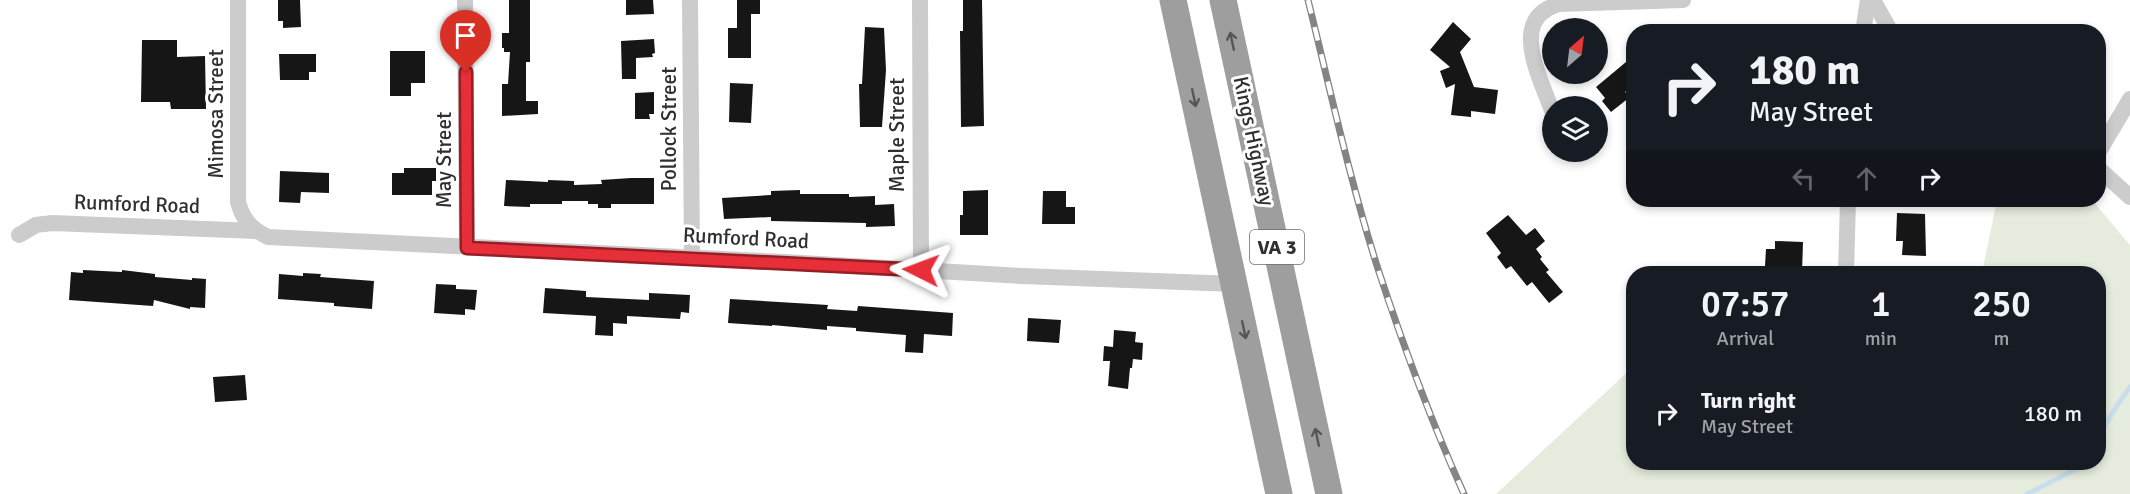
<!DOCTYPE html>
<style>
:root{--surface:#171b24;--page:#20242c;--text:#f1f3f6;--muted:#9ea1a6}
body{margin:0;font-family:Signika,sans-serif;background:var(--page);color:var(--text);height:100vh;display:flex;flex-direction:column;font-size:22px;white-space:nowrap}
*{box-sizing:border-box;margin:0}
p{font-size:20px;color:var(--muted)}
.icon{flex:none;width:33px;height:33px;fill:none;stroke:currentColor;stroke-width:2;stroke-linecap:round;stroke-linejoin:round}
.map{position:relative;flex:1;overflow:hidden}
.drawer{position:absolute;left:1626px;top:266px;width:480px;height:204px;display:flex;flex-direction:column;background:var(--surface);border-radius:24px;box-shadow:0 3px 9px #0003}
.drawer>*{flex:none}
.hud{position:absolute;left:1626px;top:24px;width:480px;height:183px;border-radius:24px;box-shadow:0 3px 9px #0003;background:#171b24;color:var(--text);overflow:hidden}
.needle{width:39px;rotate:28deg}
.buttons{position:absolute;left:1542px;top:18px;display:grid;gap:12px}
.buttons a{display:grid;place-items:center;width:66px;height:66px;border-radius:50%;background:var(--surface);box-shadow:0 3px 9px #0003;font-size:30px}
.pin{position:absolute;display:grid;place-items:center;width:51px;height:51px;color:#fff;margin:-62px -26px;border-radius:50% 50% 50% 0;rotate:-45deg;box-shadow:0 0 6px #0007}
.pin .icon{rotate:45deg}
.me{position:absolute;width:66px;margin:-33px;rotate:273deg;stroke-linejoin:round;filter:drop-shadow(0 0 4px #0008)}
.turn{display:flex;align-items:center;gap:21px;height:126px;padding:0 24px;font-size:27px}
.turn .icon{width:78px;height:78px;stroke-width:2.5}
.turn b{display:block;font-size:42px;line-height:51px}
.lanes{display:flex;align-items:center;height:57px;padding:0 24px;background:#0003;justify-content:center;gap:30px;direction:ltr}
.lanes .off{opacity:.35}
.eta{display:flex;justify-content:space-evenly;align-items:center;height:102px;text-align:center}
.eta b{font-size:36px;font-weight:600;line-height:42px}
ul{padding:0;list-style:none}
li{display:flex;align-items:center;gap:18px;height:90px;padding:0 24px}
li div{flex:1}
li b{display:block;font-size:22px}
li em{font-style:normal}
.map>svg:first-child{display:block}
.green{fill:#e5ecdd}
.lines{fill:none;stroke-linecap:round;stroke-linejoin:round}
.stream{stroke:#c9deec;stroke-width:5}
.building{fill:#161616}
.minor{stroke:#ccc;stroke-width:16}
.trunk{stroke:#9e9e9e;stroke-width:27}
.rail-casing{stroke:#848484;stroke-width:7}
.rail{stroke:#fff;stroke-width:4.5;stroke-dasharray:14;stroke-linecap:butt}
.oneway{stroke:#565656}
.route-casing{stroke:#961f26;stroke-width:15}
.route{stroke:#e72f3a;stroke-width:10}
.labels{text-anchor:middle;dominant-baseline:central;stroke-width:6;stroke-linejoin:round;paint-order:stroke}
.shield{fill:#fff;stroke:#6d6d6d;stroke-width:1.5}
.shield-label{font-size:20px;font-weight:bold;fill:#2f2f2f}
.street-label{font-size:21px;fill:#2f2f2f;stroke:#fff}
</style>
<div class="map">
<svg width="2130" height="494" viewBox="0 0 2130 494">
<rect width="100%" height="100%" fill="#fff"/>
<path class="green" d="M1997 200H2092L2130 245V494H1496L1633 367 1634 462H2098V273H1982Z"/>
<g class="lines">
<path class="stream" d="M2098 437 2118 404 2130 387
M2027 494 2082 466 2084 462"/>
</g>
<path class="building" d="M278 0H300L301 27 283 28V21H278Z
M509 0H530V62H526V101H538V114L502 116V84H508L510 52H504V48H502V33H509Z
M626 0H653L654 14 626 15Z
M737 0H760V14H751V58H728V28H737Z
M963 0H982L984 126 961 127 960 31H963Z
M1453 22 1471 39 1460 52 1474 87 1498 90 1495 114 1471 111V117L1451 115 1455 84 1446 88 1440 71 1450 67 1430 50Z
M865 27 884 28 886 70 882 127H860L859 84H862Z
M654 39 655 53 652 54 653 57 636 58V79H622L621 41Z
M142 40H177V57L205 56 206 109H171L170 102H141Z
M390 51H425V83H411V96H390Z
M279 54H316V72H309V80H280Z
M1626 62 1634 72V85L1625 92 1630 97 1611 112 1602 101 1605 98 1596 87Z
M730 83 753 84 751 123 729 122Z
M654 92V114H649L650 119H635V93Z
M404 168H436V181H432V195H392V173H404Z
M280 171 329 173V193L301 192 300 203 279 202Z
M631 178H654V204H611V208H598V204H588V201H562V204H530V207L504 206 506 180 548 182V180L574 181V185L602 184 601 180Z
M800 190V194H849V197L875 196V205L894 204 895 226 866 227V223L771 221V217L724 219 722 198 771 195V191Z
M988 190V235H960V215H963V191Z
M1043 191H1066V207H1075V224H1042Z
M1897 213 1925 214 1926 256 1902 255 1903 241H1896Z
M1508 215 1526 235 1535 228 1545 241 1536 249 1542 257 1540 259 1549 270 1546 272 1563 292 1549 303 1532 282 1527 286 1511 266 1506 269 1497 257 1501 253 1486 233Z
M1775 241 1803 242 1802 273H1774V266H1765L1766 249H1775Z
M83 270 122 272V270L155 274V277L192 280V278L206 279 205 308 190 307V309L154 300 153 306 69 300 71 272 83 273Z
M303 273 321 274 320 277 374 281 372 309 334 306V303L278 299 279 274 303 276Z
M436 284 456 285V289L477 290 475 310 465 309V315L434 313Z
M545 288 586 291V297L649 300V293L690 295 689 313 681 312 680 319 627 316V324L613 323V336L595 335 596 316 543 313Z
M730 299 812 304 828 305 827 309 857 311 858 306 953 313 952 336 924 334 923 353 905 352 906 335 856 331V328L827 326V330L772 325V326L728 323Z
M1028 318 1061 320 1059 343 1027 341Z
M1114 330 1136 332 1135 342 1143 343 1142 360 1133 359 1132 368H1130L1128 389 1108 386 1110 361H1103L1104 346 1113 347Z
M245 375 247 400 215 402 213 377Z"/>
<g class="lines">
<path class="minor" d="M238 0V202C243 220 251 229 268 237L785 262 1022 276 1235 284
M465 0 467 247
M690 0 692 257
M920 0 921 270
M1873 0 1891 32
M1863 32 1868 0
M1552 111C1541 78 1507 19 1559 4L1683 0
M2098 153 2130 99
M2098 168 2130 197
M19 235 36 225 52 223 257 231
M1846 273 1848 200"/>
<path class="trunk" d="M1173 0 1279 494
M1223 0 1329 494"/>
<g class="rail-casing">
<path id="rail" d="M1308 0C1330 89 1350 181 1378 269 1403 345 1431 421 1464 494"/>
</g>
<use href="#rail" class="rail"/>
</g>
<defs><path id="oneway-shaft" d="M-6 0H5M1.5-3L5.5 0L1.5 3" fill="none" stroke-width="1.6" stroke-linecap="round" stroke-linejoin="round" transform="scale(1.5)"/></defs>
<g class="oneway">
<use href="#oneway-shaft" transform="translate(1232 41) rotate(-102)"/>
<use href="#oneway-shaft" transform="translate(1194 98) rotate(78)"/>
<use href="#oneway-shaft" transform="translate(1244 330) rotate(78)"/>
<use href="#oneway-shaft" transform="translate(1317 437) rotate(-102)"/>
</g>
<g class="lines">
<g class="route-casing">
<path id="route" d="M466 72 467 248 921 270"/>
</g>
<use href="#route" class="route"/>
</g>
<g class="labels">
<rect class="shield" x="1250" y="230" width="54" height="34" rx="4.5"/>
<g class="shield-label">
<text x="1277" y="247">VA 3</text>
</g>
<g class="street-label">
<text transform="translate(216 114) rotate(-90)">Mimosa Street</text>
<text transform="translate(669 129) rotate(-90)">Pollock Street</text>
<text transform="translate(897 135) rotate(-90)">Maple Street</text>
<text transform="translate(1254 141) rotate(78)">Kings Highway</text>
<text transform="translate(444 160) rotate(-90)">May Street</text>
<text transform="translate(137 204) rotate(2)">Rumford Road</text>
<text transform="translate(746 238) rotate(3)">Rumford Road</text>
</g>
</g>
</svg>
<div class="buttons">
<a><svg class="needle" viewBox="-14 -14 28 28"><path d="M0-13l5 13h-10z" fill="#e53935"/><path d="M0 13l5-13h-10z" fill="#9ea1a6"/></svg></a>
<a><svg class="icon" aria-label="layers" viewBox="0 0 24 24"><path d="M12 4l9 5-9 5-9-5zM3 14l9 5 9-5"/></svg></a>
</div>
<div class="pin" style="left:466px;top:72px;background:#d93025"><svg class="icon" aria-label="arrive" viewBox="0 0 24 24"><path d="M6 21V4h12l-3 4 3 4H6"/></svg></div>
<svg class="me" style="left:921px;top:270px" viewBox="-20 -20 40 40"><path d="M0-17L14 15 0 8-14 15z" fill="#e72f3a" stroke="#fff" stroke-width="4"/></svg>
<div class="hud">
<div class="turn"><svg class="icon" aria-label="right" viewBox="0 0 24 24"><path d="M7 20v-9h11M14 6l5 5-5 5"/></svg><div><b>180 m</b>May Street</div></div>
<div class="lanes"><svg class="icon off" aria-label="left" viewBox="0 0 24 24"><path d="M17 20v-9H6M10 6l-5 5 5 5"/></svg><svg class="icon off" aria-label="ahead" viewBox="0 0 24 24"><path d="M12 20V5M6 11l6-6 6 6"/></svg><svg class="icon" aria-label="right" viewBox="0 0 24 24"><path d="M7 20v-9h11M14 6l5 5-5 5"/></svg></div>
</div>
<section class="drawer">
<div class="eta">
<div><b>07:57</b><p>Arrival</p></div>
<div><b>1</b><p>min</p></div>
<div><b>250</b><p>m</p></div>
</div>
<ul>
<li><svg class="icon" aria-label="right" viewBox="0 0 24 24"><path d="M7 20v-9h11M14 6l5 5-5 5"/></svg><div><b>Turn right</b><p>May Street</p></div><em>180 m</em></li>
</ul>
</section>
</div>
